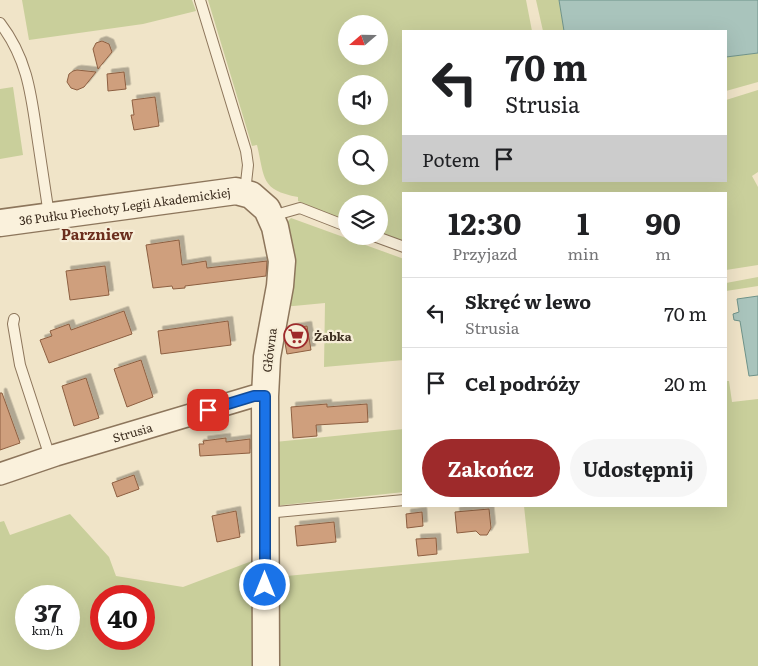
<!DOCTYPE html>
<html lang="pl">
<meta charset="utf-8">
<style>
:root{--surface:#fff;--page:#f6f6f6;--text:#202124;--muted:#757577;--line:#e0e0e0;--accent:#9e2a2b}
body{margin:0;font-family:Literata,serif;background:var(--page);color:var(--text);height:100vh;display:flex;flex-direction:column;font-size:19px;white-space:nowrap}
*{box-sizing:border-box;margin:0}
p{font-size:16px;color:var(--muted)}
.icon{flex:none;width:28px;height:28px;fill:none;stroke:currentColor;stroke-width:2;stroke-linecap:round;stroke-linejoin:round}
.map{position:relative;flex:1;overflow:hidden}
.details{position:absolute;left:402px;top:192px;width:325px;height:315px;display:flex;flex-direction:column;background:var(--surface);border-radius:0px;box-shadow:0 5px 20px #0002}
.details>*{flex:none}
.hud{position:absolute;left:402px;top:30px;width:325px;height:152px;border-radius:0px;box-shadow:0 5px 20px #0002;background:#fff;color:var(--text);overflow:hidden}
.needle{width:32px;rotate:250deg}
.tools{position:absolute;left:338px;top:15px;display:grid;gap:10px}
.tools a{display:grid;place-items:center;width:50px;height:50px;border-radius:50%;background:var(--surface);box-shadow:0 5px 20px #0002;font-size:25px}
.speed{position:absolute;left:15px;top:585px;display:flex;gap:10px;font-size:25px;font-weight:700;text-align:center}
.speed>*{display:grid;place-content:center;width:65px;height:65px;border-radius:50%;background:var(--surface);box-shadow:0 5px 20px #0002;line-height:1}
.speed small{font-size:12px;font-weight:400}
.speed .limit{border:8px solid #d22;background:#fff;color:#111}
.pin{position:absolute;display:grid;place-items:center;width:42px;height:42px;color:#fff;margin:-21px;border-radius:10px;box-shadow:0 2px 8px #0006}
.me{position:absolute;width:55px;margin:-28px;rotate:0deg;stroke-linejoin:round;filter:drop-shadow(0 0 4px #0008)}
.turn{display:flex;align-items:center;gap:18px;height:105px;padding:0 20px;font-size:22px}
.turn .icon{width:65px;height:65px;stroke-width:2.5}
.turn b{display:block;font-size:35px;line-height:42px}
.then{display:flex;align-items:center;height:48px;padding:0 20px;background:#0003;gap:10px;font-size:19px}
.eta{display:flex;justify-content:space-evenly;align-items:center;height:85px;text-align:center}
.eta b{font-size:30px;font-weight:700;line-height:35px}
.cta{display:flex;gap:10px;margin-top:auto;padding:10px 20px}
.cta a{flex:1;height:58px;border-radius:30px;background:var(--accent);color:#fff;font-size:20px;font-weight:700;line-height:58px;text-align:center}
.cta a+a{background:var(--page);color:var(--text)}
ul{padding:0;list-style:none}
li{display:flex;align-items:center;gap:15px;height:70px;padding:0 20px;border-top:1px solid var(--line)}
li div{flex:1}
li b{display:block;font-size:19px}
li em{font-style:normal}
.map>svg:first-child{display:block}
.green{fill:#c9cf9b;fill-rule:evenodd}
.water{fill:#a9c4bc;stroke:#6f938a}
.building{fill:#cf9f7d;stroke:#8d5f41;filter:url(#shadow)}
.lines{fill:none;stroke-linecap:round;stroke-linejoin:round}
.service-casing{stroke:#8d765c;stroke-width:12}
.minor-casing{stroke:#8d765c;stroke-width:24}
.tertiary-casing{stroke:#8d765c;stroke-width:29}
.service{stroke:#faf1dc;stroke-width:10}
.minor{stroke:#faf1dc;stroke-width:21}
.tertiary{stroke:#faf1dc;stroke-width:26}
.route-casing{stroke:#114b97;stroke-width:12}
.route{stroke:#1a73e8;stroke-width:9}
.labels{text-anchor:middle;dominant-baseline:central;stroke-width:4.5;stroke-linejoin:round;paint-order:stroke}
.street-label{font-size:12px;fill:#3d2e20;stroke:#f7eed8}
.poi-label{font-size:12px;font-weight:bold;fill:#3d2e20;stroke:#f7eed8;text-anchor:start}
.quarter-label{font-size:15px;font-weight:bold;fill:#6b2e1e;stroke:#f7eed8}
</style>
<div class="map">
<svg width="758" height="666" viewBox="0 0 758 666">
<defs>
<filter id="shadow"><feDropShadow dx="4.5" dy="-4.5" stdDeviation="0" flood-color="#0004"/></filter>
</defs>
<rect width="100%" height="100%" fill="#f0e4c8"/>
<path class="green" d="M22 0H192L196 11 143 24 29 40Z
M208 0H526L532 31H404V181H726V100L758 90V172L752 176 758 187V265L726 270V194H404V243L379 234V204H346V222L298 201V197C260 190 265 178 257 145L252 146ZM346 24H379V56H346ZM346 84H379V116H346ZM346 144H379V176H346Z
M536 0H559L564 31H543Z
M758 53V82L726 91V57Z
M13 87 23 155 0 159V89Z
M291 218 404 259V360L324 367 325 303 283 307 286 223Z
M758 277V286L726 291V283Z
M726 381H729L732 402 758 399V666H278L276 577 529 553 524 506H726Z
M404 429V492L274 506 275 442Z
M70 514 109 557 116 576 183 587 252 561 254 666H0V522L4 521 10 535ZM26 596H69V639H26ZM101 596H144V639H101Z"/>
<path class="water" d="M559 0H758V53L726 57V31H564Z
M758 296V375L749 376 740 321 734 320 733 314 739 312 737 299Z"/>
<path class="building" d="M102 41 109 44 112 52 98 69 93 49 96 43Z
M77 70 96 72 84 87 77 90 71 88 67 82 69 74 73 71Z
M124 72 126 89 108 91 107 74Z
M155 97 159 126 134 130 131 115H134L132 100Z
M179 240 182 265 206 261 207 268 267 261 266 276 185 286V288L173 289 172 286 153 288 146 245Z
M105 266 109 295 70 300 66 271Z
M124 311 132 334 49 363 40 340 52 336 50 331 69 324 71 330Z
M228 321 231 345 161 354 158 331Z
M307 326 311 350 287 354 285 343 287 329Z
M141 360 153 397 127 407 114 369Z
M86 378 99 418 74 426 62 386Z
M0 393H2L20 443 0 450Z
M327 404V407L367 404 368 422 316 425 317 436 293 438 291 407Z
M226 438V442L250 439V453L200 456 199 444H204L203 441Z
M134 475 139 489 117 497 112 483Z
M489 509 491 528 487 535H480L476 531 457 533 455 512Z
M236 511 240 537 217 542 212 516Z
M422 512 423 526 407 528 406 514Z
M334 522 336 542 297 546 295 526Z
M436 538 437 554 418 556 416 539Z"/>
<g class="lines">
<g class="service-casing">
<path id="service" d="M200 0 246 151 248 165 245 192
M0 23C27 58 31 93 37 135 41 162 45 189 49 215
M272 216 300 208 346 226
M374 236 404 247
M14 319 13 324 20 365 50 457
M266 513 404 500"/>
</g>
<g class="minor-casing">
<g id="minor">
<path id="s1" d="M0 474 56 455 254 396H265"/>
</g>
</g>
<g class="tertiary-casing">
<g id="tertiary">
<path id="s2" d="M0 223 236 191 251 195 267 209 275 227 282 261 280 286 267 357 265 396 266 666"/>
</g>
</g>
<use href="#service" class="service"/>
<use href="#minor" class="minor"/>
<use href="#tertiary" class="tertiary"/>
</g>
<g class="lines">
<g class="route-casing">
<path id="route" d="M208 410 254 396H265V585"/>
</g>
<use href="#route" class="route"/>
</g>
<defs>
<g id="supermarket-ring" transform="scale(1.25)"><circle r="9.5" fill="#f7eed8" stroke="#9e2a2b" stroke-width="1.5"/><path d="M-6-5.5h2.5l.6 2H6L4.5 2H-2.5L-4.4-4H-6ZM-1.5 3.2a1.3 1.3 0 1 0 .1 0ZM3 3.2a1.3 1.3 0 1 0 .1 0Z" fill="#9e2a2b"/></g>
</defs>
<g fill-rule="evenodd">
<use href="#supermarket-ring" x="296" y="336"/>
</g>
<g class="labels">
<g class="street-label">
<text stroke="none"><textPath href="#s2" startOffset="126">36 Pułku Piechoty Legii Akademickiej</textPath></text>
<text transform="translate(269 350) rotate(-83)">Główna</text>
<text stroke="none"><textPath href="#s1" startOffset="139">Strusia</textPath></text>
</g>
<g class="poi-label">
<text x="314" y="336">Żabka</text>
</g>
<g class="quarter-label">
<text x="97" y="233">Parzniew</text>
</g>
</g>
</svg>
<div class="tools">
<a><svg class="needle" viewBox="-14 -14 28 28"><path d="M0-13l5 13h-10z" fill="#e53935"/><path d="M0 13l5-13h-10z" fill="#757577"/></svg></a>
<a><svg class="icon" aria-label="sound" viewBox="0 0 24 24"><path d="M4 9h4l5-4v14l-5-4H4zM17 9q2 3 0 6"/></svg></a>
<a><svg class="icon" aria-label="search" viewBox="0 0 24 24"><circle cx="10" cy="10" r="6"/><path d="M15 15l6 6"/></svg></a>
<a><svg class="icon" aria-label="layers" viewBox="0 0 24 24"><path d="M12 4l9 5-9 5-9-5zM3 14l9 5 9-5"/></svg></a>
</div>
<div class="speed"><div>37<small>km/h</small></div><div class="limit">40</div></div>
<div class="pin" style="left:208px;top:410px;background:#d93025"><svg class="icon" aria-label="arrive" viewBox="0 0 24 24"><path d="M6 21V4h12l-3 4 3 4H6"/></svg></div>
<svg class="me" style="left:265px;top:585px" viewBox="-20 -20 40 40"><circle r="17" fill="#1a73e8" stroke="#fff" stroke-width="3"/><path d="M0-11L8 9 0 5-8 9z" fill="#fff"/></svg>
<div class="hud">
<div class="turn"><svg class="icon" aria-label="left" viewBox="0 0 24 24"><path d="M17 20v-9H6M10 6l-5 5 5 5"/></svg><div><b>70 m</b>Strusia</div></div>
<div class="then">Potem<svg class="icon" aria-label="arrive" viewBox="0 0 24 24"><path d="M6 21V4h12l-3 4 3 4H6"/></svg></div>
</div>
<section class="details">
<div class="eta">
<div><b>12:30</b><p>Przyjazd</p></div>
<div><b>1</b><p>min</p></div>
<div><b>90</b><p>m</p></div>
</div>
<ul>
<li><svg class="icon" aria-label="left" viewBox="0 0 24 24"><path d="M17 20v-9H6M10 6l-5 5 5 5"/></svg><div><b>Skręć w lewo</b><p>Strusia</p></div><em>70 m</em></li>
<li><svg class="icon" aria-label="arrive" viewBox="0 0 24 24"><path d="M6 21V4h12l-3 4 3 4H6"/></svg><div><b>Cel podróży</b></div><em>20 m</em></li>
</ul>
<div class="cta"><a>Zakończ</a><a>Udostępnij</a></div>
</section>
</div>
